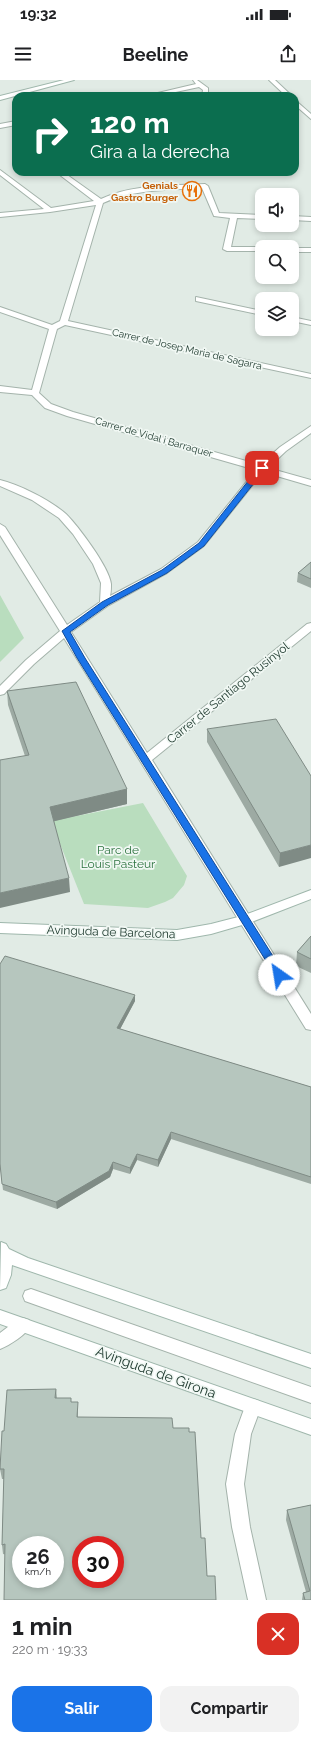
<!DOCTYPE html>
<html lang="es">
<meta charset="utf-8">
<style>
:root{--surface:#fff;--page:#f2f2f2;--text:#202124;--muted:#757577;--accent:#1a73e8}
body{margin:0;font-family:Raleway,sans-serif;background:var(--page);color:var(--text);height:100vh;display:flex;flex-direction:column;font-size:15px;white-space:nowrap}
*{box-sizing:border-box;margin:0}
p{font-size:13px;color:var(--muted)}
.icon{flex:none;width:22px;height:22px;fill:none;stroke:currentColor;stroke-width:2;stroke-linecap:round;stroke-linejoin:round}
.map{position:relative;height:1520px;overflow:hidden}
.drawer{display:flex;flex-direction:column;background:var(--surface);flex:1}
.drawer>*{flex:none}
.guide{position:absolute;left:12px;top:12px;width:287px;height:84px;border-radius:12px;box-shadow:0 2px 6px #0003;background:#0b6e4f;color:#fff;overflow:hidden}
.buttons{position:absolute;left:255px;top:108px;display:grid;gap:8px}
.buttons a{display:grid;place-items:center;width:44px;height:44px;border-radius:8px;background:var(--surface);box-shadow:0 2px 6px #0003;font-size:20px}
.speed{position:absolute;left:12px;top:1456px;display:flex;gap:8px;font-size:20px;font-weight:700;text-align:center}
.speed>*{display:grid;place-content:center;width:52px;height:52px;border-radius:50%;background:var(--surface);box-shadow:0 2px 6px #0003;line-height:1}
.speed small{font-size:10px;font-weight:400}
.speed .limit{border:6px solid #d22;background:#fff;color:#111}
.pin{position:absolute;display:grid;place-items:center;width:34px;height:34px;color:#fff;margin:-17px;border-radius:8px;box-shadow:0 2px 6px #0006}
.me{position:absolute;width:44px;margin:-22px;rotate:328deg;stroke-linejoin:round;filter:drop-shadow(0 0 3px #0008)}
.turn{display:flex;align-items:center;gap:14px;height:84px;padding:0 12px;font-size:18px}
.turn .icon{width:52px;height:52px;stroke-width:2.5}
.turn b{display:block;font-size:28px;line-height:34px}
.round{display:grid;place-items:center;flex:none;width:42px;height:42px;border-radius:12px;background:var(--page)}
.head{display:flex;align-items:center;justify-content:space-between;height:68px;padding:0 12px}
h1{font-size:24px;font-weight:700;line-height:30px}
.primary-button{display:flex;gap:8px;margin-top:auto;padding:8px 12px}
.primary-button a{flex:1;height:46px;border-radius:12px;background:var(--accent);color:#fff;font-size:16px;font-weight:700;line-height:46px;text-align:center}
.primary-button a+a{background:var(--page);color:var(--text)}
.status{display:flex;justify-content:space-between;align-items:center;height:28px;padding:0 20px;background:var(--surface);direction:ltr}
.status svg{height:11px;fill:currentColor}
header{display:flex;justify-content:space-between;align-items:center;height:52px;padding:0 12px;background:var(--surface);font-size:18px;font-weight:700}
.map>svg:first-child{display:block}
.green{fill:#b9ddbe}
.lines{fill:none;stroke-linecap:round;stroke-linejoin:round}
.street-casing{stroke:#a4b3ab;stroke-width:2}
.secondary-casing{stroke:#9fb7ac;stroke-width:2}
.street{fill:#fff;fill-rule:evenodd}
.secondary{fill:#fff;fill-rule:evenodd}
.wall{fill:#9daaa3}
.shaded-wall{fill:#7f8b85}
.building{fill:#b6c6be;stroke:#7f8b85;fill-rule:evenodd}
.route{fill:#1a73e8;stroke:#114b97}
.labels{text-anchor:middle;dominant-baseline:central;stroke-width:3.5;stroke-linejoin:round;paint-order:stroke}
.far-food-label{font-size:10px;font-weight:bold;fill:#c56008;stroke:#f1f8f4;text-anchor:end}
.far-street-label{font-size:10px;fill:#213c31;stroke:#f1f8f4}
.street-label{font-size:12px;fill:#213c31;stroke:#f1f8f4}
.park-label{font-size:12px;fill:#2b723e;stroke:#f1f8f4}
.near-street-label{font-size:14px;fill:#213c31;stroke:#f1f8f4}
</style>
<div class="status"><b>19:32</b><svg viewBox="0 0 49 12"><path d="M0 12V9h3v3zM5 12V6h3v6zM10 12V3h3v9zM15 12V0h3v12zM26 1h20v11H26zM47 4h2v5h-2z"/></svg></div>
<header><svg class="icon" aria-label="menu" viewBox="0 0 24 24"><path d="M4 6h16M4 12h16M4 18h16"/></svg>Beeline<svg class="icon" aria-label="share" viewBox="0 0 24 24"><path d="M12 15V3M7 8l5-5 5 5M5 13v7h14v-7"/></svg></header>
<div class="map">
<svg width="311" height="1520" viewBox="0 0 311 1520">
<rect width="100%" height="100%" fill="#e1ebe5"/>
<path class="green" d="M0 515 24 558 0 582Z
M143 723 187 796 184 805 173 818 165 822 148 828 84 824 51 741Z"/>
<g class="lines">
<g class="street-casing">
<path id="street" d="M193 0H197L208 8V16H202L203 10 199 7 157 16H145L196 4Z
M269 0H275L292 16H286Z
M295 20 311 34V39L295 25Z
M16 41V45L0 48V44Z
M0 90 51 128 94 121 56 92H63L101 119C132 104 171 106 205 104L208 106 219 133 262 135V139L237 138 231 167H262V171H227L223 169 230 138 214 136 202 108C169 110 134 109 103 123L68 241 311 294V298L65 245 57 249 39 313 51 324 73 332 260 385 280 367 311 346V353L286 371 268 388 311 400V406L263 392 204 466 167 493 109 525 71 552 147 673 307 544 311 543V551L152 680 311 934V950L306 949 64 558 34 584 4 614 0 615V606L26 580 60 551 0 455V444L5 447 67 545 100 522 101 503 93 484 73 454 59 438 32 420 0 406V400C20 405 50 420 66 434 78 446 109 487 111 504 111 508 111 512 110 516L161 489 198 462 256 390 67 336 45 328 32 315 0 312V306L32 310 49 249 0 232V227L52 245 60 241 96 125 50 132 0 137V133L44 129 0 95Z
M292 136 311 137V141L292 140Z
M292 168H311V172H292Z
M196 217 262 231V235L196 221Z
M292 237 311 241V245L292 241Z
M31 1209 311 1307V1323L25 1221 23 1216 25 1211Z
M23 1238 29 1240 31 1245C26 1255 10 1265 0 1269V1253L17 1240Z
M253 1319 259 1321 261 1327 251 1354 244 1404 250 1447 266 1520H248L232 1447 226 1404 235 1354 247 1321Z"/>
</g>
<g class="secondary-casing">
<path id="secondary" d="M64 0H74L0 20V16Z
M311 810V819L249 843 211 854 177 860 0 853V843L177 850 211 844 242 836Z
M1 1162 6 1164 9 1169 28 1178 311 1274V1288L12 1185 11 1195 6 1208 0 1210Z
M0 1230 311 1339V1355L0 1244Z"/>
</g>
<use href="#street" class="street"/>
<use href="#secondary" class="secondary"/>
</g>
<path class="wall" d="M311 482V508L297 502 298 493Z
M7 611 127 709V724L54 741 70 812 25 676 8 625Z
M207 649 311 696 279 787 207 662Z
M311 856V893L296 886 297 872Z
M135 915V921L120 949 311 1007V1104L171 1059 158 1087 137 1080 130 1094 113 1089 110 1097 57 1129 3 1110 0 1084Z
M56 1309 57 1318 71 1322 78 1332V1337L173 1348 201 1458 207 1496 216 1520 3 1474 2 1465 4 1399H2L0 1389 4 1351Z
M311 1425V1520H302L303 1513 306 1512 286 1440 287 1430Z"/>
<path class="shaded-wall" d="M295 75H297L296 86H295Z
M260 92H267L260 94Z
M127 709V724L51 742 50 727Z
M311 765V778L279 787 280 773Z
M69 798 70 812 0 828V813Z
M135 915V921L117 955V948Z
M171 1052V1059L158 1087V1080Z
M137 1074V1080L130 1094V1088Z
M113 1082V1089L110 1097 57 1129 56 1122Z"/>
<path class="building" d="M311 482V499L298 493Z
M76 602 127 709 50 727 69 798 0 813V680L29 675 7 611Z
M276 639 311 696V765L280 773 207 649Z
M311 856V879L297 872Z
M5 876 135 915 117 948 311 1007V1097L171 1052 158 1080 137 1074 130 1088 113 1082 109 1091 56 1122 2 1104 0 1084V884Z
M56 1309 55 1318H71V1322H78L77 1337 172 1338 173 1348H189V1352H195L201 1458H205L207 1496H215L216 1520H4L5 1464 2 1465 4 1389H0L2 1351H4L7 1310ZM21 1465H55V1499H21ZM81 1465H115V1499H81Z
M311 1425V1520H305L303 1513 310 1511 287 1430Z"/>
<path class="route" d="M260 386 266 388 204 466 167 493 108 525 70 552 85 578 283 892 284 895 283 897H276L77 578 62 551 102 522 162 490 199 463Z"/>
<defs>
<g id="restaurant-ring" transform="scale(1)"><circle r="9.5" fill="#f1f8f4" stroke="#e8710a" stroke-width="1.5"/><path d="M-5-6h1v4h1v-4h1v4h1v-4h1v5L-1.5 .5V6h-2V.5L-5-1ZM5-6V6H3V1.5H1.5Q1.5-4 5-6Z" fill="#e8710a"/></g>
</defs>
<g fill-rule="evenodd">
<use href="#restaurant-ring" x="192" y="111"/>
</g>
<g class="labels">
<g class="far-food-label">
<text x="178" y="105">Genials<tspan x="178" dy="12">Gastro Burger</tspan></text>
</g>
<g class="far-street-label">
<text transform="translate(187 269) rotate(13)">Carrer de Josep Maria de Sagarra</text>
<text transform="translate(154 357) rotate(16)">Carrer de Vidal i Barraquer</text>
</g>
<g class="street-label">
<text transform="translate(228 613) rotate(-39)">Carrer de Santiago Rusinyol</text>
<text transform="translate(111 852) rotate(2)">Avinguda de Barcelona</text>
</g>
<g class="park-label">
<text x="118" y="770">Parc de<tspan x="118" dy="14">Louis Pasteur</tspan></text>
</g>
<g class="near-street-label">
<text transform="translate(156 1292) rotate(20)">Avinguda de Girona</text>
</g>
</g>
</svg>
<div class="buttons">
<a><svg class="icon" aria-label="sound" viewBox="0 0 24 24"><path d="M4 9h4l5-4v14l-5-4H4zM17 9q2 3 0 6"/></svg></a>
<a><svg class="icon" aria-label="search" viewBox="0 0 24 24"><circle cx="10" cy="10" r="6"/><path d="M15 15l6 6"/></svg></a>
<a><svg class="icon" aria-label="layers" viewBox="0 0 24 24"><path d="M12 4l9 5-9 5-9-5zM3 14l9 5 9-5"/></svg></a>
</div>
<div class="speed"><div>26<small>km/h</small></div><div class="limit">30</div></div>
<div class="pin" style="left:262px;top:388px;background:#d93025"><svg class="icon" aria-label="arrive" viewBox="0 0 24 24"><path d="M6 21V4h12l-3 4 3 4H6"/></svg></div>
<svg class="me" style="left:279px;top:895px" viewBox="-20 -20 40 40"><circle r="19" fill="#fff"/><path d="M0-13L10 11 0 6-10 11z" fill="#1a73e8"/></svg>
<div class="guide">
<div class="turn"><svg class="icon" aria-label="right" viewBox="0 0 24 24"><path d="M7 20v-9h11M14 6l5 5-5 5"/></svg><div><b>120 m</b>Gira a la derecha</div></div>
</div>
</div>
<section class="drawer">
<div class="head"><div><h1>1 min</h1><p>220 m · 19:33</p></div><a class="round" style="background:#d93025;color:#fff"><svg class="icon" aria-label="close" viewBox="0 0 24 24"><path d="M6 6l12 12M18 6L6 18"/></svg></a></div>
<div class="primary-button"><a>Salir</a><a>Compartir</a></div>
</section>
